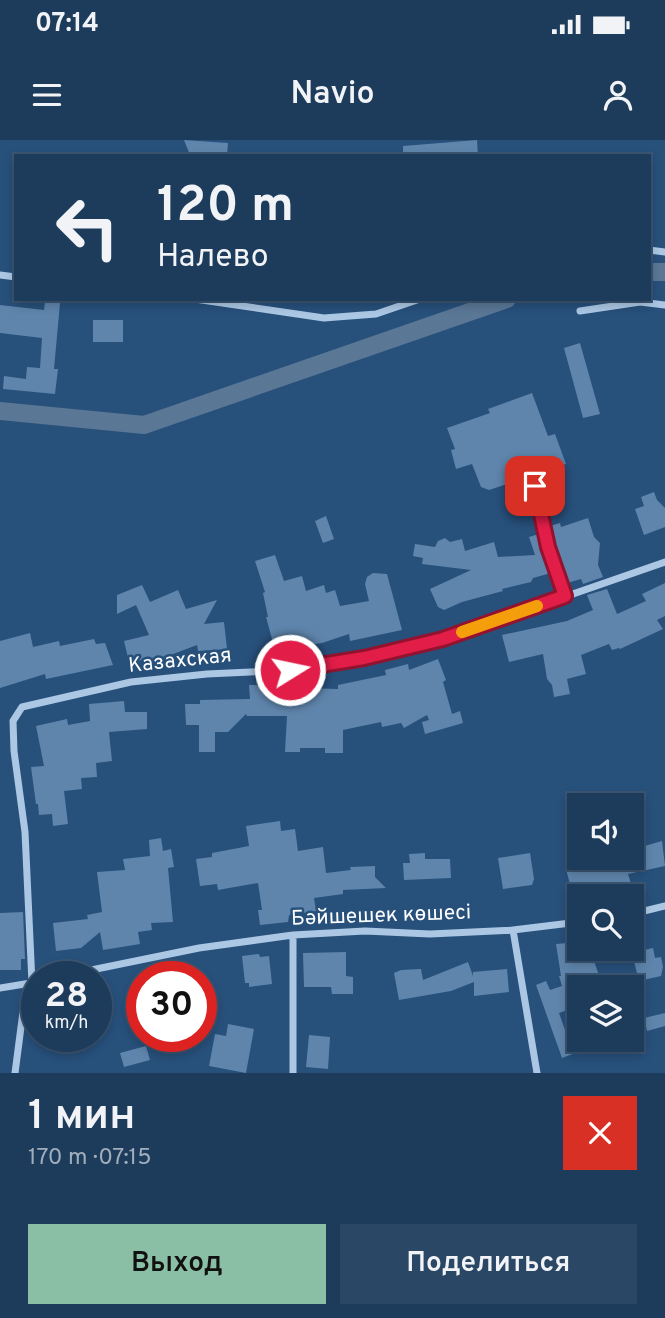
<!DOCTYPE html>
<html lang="ru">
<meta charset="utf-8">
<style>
:root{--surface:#1d3c5c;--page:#2a4765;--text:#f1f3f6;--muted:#a0adbb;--line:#3b5672;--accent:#8abfa5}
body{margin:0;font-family:Overpass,sans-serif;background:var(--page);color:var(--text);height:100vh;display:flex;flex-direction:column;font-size:26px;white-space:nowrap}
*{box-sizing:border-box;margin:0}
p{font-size:23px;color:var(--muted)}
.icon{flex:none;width:38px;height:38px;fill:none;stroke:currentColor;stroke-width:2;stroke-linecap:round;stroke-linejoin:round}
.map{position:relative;height:933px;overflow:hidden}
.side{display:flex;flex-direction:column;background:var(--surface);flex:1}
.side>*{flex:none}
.top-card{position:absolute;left:14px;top:14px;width:637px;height:147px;border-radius:0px;box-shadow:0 4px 10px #0003,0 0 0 2px var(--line);background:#1d3c5c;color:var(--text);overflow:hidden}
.fabs{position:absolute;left:567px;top:653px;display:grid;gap:14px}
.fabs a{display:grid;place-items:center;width:77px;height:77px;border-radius:0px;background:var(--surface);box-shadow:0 4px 10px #0003,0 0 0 2px var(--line);font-size:35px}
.speed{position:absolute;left:21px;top:821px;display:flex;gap:14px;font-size:35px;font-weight:700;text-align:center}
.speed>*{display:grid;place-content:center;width:91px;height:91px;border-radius:50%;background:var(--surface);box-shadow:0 4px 10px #0003,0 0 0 2px var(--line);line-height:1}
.speed small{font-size:18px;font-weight:400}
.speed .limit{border:10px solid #d22;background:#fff;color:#111}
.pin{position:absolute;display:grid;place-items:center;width:60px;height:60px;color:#fff;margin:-30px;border-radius:14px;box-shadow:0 4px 10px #0006}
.me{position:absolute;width:77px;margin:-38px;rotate:80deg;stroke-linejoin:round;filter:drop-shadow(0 0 5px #0008)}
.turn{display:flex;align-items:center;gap:24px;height:147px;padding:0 28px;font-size:32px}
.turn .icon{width:91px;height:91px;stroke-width:2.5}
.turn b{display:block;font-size:49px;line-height:60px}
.round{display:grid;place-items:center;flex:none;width:74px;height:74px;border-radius:0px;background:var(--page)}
.overview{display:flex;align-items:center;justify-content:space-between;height:119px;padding:0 28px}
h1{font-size:42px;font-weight:600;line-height:52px}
.primary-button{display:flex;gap:14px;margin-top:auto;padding:14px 28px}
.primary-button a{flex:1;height:80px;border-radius:0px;background:var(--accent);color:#111;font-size:28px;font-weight:600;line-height:80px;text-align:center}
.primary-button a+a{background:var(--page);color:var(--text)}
.status{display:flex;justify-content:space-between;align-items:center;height:49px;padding:0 35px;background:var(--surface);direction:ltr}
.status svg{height:19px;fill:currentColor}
header{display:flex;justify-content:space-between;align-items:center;height:91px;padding:0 28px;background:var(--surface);font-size:32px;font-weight:600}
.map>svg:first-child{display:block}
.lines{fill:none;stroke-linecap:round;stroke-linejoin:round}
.canal{stroke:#5a7796;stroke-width:18}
.building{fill:#5f85ac}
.minor{stroke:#abc7e4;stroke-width:7}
.route-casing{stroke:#92132f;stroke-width:18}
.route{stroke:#e11d48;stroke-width:12}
.slow{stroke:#f59e0b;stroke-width:12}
.labels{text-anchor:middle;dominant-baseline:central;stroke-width:5;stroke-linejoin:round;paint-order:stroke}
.street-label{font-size:21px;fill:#fff;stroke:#27507b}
</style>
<div class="status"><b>07:14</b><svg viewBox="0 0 49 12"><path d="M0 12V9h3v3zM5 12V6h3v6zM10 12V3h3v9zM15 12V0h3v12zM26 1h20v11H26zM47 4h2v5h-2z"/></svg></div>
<header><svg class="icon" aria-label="menu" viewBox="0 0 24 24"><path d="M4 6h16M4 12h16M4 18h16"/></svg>Navio<svg class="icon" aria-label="person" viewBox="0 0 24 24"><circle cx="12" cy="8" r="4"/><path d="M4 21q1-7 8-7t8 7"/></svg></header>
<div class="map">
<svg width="665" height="933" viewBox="0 0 665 933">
<rect width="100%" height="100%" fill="#27507b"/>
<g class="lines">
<path class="canal" d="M649 132H665
M0 271 144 285 507 159"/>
</g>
<path class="building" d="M184 0 228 3 227 16 190 15Z
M477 0 478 16H403V6Z
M45 162 60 163 54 229H58L55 254 3 249 4 236 26 239 27 227 40 228 42 198 0 193V165L44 170Z
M93 180H123V202H93Z
M580 203 600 274 583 278 564 208Z
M532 253 548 296 555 294 566 324 489 350 481 347 472 324 456 329 451 310 455 309 447 288 490 273 488 269Z
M654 352 657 360 665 368V387L644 395 635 369 644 366 641 357Z
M326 376 334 399 323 403 315 381Z
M588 378 594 397 600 403 598 425 603 437 583 444 581 439 567 443 550 386 560 383 561 387Z
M539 394 551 433 533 438 531 442 502 449 503 451 462 462 444 470 438 467 430 449 471 430 422 424 423 418 413 416 415 404 435 407 438 401 445 398 450 402 462 399 465 411 494 402 498 417 535 415 529 397Z
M275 415 284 441 302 436 306 451 324 445 326 453 335 450 340 466 369 461 365 444 367 437 373 433 387 434 402 490 350 501 349 494 322 503 275 510 266 477H268L263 453 265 452 255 421Z
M665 443V476L657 480 663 489 620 509 619 508 612 510 609 504 581 515 586 534 567 539 570 554 554 557 552 545 547 539 543 514 509 522 502 495 567 481 593 470 587 455 607 449 617 474 646 461 642 454Z
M142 445 150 462 178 450 186 469 217 460 204 484 224 482 227 509 198 511 197 505 168 516 129 522 124 501 149 495 136 465 117 474V455Z
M30 493 33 507 59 501 60 506 94 499 96 504 105 503 113 525 46 539 45 534 0 548V501Z
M438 519 446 540 443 542 452 574 460 571 463 583 425 594 422 582 429 580 427 575 404 588 401 583 382 587 381 582 343 590V613H325V608H300V612H285L287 576H247L246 574 228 592H215V612H199V585H186L185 564H200V560L250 559 249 545H304V548L338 549V545L386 535 385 530 408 524 409 530Z
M124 561 125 572H147V589L109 592 112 621 96 623 97 637 81 638 82 649 64 651 68 684 53 686 52 674 39 675 38 664H36L31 627 44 626 36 586 67 579 68 585 90 581 89 564Z
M280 681 281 691 295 689 298 711 323 707 326 733 351 730 350 727 375 726V737L386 748 343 750V754L314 758 316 771 289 775 288 782 260 785 258 770H262L258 743 218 750 217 744 200 746 196 719 212 717V713L249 706 246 686Z
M161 698 163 711 171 709 174 727 168 728 173 782 151 783 152 790 138 792 140 804 103 810 100 792 81 808 56 811 53 783 88 779 87 775 102 772 97 732 125 730 123 719 150 716 149 700Z
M662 701 665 726 628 734 634 753 614 756 610 742 572 752 566 729 609 718H632L634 709Z
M425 713V719H450L451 738 404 740 403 723H410L409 714Z
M530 713 534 739 532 745 503 749 498 718Z
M23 772 25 819H21V830H0V773Z
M579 802V808H592L594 821 603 847H579V866L559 873 569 901 579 895V900L607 901 562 918 536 845 546 841 550 850 562 846 559 836H561L556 804Z
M653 808 655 818 661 817 663 827 661 836 639 841 632 813Z
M346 812V836L353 837V854H332L331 847H304L303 813Z
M259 814 260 817 269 816 272 844 249 847V843H245L242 816Z
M468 822 473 836V832L507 829 509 852 474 856V842L451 851 399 860 394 833 401 830 421 829 423 840Z
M665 873V886L647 891 644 878Z
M228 884 254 889 246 933 209 926 215 894 226 896Z
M309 895 330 897 328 929 306 927Z
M146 906 150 920 124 927 120 913Z"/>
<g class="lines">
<path class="minor" d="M649 110 665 112
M0 135 16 137
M195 159 324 178 376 174 420 159
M580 171 640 162 665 165
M535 346 548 407 565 456
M632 774 665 766
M513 790 537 933
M293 795V933
M62 836 199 808 293 795 365 791 430 794 513 790 579 782
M0 848 37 842
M15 933 24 864 32 843 25 692 14 611 13 581 22 567 131 542 207 534 290 530 364 518 443 499 665 422"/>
</g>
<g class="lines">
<g class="route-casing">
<path id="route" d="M290 530 364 518 443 499 565 456 548 407 535 346"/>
</g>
<use href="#route" class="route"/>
<path class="slow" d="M462 492 537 466"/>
</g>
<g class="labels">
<g class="street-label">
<text transform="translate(180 521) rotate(-6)">Казахская</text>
<text transform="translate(381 776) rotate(-2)">Бәйшешек көшесі</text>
</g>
</g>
</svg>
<div class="fabs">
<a><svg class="icon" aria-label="sound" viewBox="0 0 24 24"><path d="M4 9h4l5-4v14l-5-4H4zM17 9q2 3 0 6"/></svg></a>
<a><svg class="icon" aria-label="search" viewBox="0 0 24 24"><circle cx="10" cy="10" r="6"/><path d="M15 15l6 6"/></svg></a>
<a><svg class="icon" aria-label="layers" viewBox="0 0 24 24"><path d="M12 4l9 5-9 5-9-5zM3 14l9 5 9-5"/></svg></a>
</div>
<div class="speed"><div>28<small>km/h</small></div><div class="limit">30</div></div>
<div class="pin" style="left:535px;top:346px;background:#d93025"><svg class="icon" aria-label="arrive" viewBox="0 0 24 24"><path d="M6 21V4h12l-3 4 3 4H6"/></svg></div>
<svg class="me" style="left:290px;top:530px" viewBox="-20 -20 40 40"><circle r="17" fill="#e11d48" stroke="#fff" stroke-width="3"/><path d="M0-11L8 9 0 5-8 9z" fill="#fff"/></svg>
<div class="top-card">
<div class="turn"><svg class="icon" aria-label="left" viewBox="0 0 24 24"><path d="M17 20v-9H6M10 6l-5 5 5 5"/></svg><div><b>120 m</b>Налево</div></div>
</div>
</div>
<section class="side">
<div class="overview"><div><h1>1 мин</h1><p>170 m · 07:15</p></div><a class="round" style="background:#d93025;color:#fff"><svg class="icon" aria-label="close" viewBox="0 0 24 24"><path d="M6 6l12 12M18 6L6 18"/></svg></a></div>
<div class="primary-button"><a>Выход</a><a>Поделиться</a></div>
</section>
